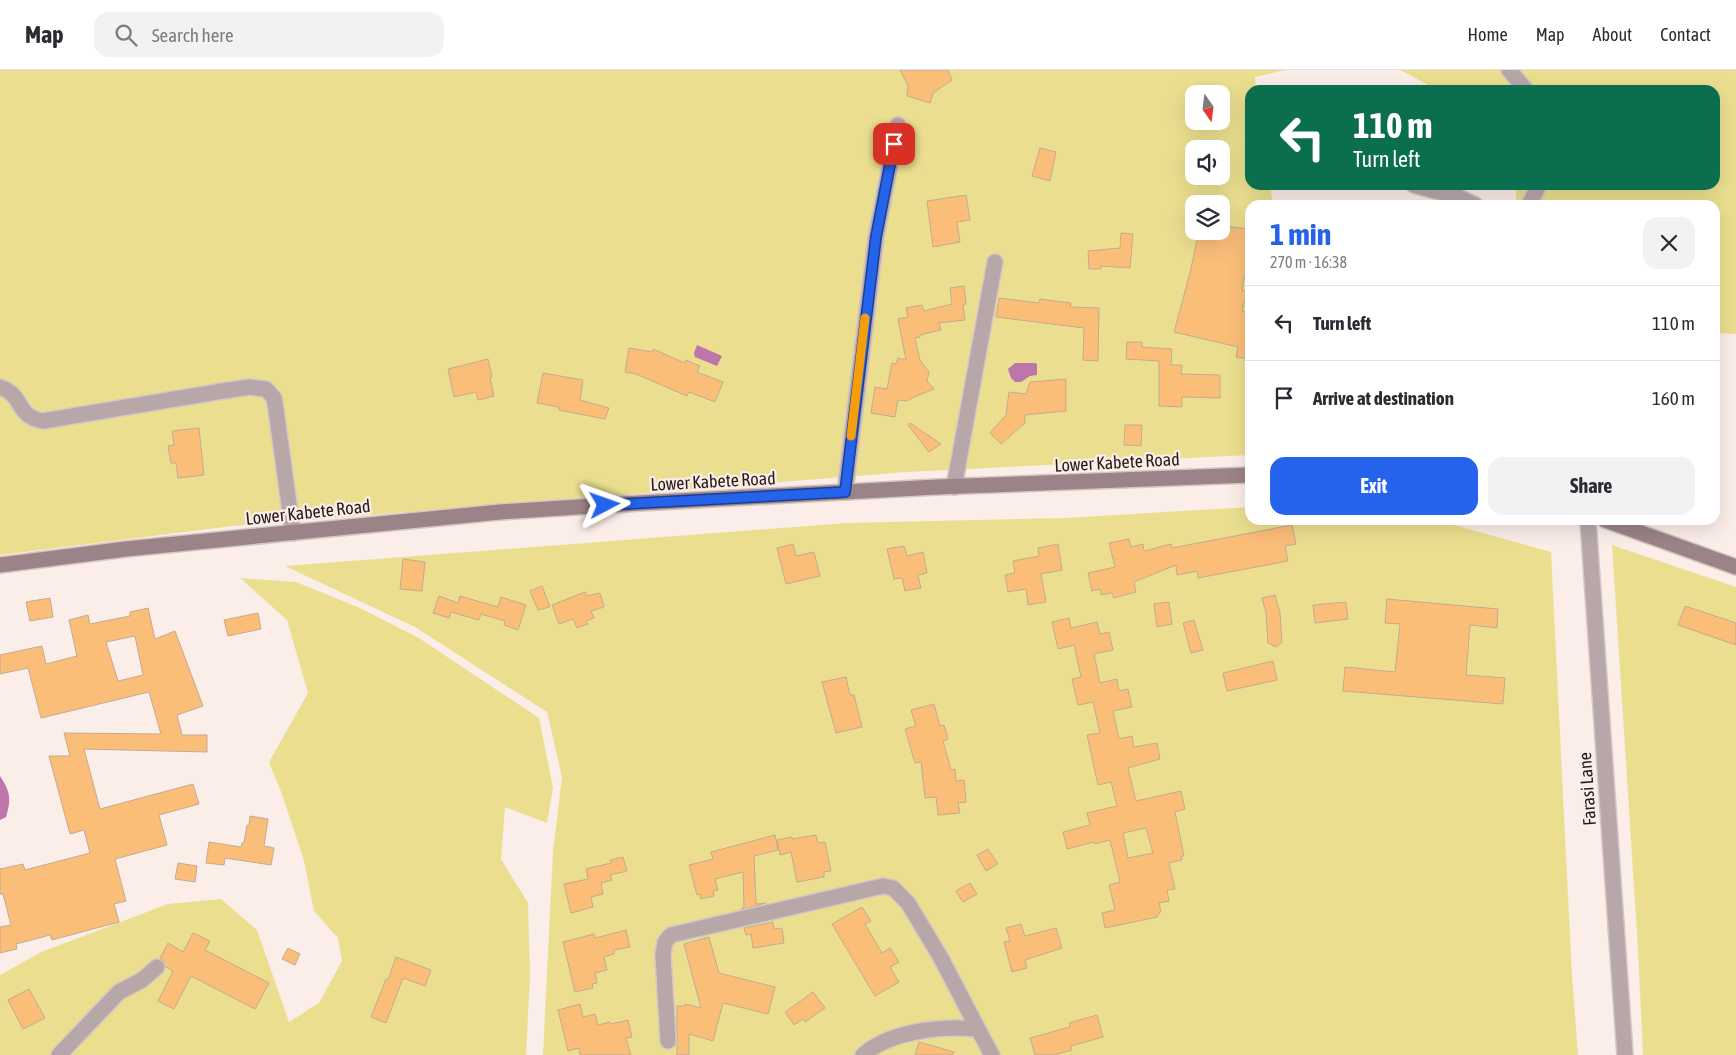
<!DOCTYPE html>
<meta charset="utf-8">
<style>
:root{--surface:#fff;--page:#f2f2f3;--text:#2b2b33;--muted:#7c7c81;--line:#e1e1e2;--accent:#2563eb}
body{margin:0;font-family:"Asap Condensed",sans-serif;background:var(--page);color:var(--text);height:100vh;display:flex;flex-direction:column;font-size:19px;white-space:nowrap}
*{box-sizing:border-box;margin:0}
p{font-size:16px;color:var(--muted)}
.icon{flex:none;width:28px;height:28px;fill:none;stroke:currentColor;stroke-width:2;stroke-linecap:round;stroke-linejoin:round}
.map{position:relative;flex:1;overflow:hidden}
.side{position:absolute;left:1245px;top:130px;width:475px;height:325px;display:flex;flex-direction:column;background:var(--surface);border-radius:15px;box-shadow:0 5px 20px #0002}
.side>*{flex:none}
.guide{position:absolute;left:1245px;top:15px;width:475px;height:105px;border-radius:15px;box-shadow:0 5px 20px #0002;background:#0b6e4f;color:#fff;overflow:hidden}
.needle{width:32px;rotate:166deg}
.controls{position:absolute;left:1185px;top:15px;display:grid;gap:10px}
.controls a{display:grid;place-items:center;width:45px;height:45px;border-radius:10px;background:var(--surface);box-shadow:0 5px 20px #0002;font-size:25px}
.pin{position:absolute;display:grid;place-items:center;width:42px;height:42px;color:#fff;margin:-21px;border-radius:10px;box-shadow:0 2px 8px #0006}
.me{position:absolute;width:55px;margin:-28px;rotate:86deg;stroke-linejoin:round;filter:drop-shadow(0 0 4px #0008)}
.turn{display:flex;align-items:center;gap:18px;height:105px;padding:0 25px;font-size:22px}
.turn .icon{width:65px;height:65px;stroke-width:2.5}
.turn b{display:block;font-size:35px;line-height:42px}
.round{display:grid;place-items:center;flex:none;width:52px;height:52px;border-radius:15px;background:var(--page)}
.headline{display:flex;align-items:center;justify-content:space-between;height:85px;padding:0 25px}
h1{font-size:30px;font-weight:700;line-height:38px;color:var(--accent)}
.action{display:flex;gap:10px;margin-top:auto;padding:10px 25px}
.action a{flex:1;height:58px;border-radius:15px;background:var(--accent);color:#fff;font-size:20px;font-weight:700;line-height:58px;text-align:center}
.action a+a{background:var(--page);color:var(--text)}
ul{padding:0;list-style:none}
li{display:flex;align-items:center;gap:15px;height:75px;padding:0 25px;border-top:1px solid var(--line)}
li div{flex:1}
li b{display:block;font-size:19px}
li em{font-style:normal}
header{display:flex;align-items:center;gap:30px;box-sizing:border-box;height:70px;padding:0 25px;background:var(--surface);border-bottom:1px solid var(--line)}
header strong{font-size:24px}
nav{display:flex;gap:28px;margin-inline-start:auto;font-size:18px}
.search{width:350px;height:45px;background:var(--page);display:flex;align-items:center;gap:12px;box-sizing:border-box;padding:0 18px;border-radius:15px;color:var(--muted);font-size:19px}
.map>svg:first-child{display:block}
.green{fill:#ebdf8f;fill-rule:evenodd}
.water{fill:#bc76ac}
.building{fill:#fbbe79;stroke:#c2ab93;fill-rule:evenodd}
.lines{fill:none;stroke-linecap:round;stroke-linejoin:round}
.street-casing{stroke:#d5c7c3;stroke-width:18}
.secondary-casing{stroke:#d5c7c3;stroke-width:18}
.street{stroke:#b7a7a9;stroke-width:15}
.secondary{stroke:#9b8387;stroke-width:15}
.route-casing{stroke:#184099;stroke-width:12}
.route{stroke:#2563eb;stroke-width:9}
.slow{stroke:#f59e0b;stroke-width:9}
.labels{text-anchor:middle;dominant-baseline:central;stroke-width:4.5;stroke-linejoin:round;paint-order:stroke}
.street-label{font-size:18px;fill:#291c18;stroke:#fbede8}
</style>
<header>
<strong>Map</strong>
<div class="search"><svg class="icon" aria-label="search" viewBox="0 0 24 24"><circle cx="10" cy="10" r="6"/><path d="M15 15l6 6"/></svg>Search here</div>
<nav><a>Home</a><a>Map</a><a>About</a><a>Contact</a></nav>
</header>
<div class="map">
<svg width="1736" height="985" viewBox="0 0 1736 985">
<rect width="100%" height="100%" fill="#fbede8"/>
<path class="green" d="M0 0H1285L1255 7 1256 20H1250V115H1270L1273 135H1250V385L907 402 233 456 0 485ZM1194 24H1221V51H1194ZM1194 79H1221V106H1194ZM1194 134H1221V161H1194Z
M1400 0H1736V264L1715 263V135H1516V115H1715V20H1438Z
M1250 437V450H1436L1551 482 1572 906 1578 985H543L553 782 562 707 547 642 415 557 285 496 847 453 1065 448Z
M1612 475 1736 517V985H1643L1638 879Z
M240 508 296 512 360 538 419 568 539 648 553 718 547 753 505 737 501 789 528 833 530 905 526 985H0V905L41 882 168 834 221 829 257 860 289 952 319 933 342 891 338 868 314 841 304 791 282 724 269 692 308 623 287 550Z"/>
<path class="water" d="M697 275 722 286 717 296 695 287 694 283Z
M1015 293H1035L1037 294V305L1030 306 1021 312H1015L1011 308 1008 299Z
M0 706C11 722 11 730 6 747L0 750Z"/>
<path class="building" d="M900 0H948L952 10 933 23 930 33 907 26 908 16Z
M1040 78 1056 82 1050 111 1032 106Z
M966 125 970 150 957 152 960 172 933 177 927 131Z
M1221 156 1250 159V180L1242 220 1248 221 1242 241 1250 242V289L1236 287 1238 277 1174 262 1190 203 1199 161H1221Z
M1121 163 1133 164 1130 198 1101 196V199H1089L1088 181 1120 178Z
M964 216 966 234 963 235 965 250 939 253 941 260 920 265V267L915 268 920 290 929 302 927 311 934 319 912 328 907 331 898 330 895 347 871 343 875 317 887 319 892 293 896 294 898 288 906 290 898 249 908 247 906 238 922 235 924 241 952 234 950 218Z
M999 228 1039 233 1040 229 1071 233 1070 237 1099 238 1098 291 1083 290 1084 258 996 247Z
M1127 272H1142V277L1172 279 1171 295H1182L1181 304 1220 305V328L1182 327V337L1159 336V291L1126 289Z
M629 278 652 282 653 279 685 293 686 290 700 296 697 302 723 312 715 332 689 322 687 326 636 304 625 302Z
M488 289 492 307 490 308 494 326 478 330 476 322 454 327 448 299Z
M543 303 583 310 580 330 609 338 605 349 559 340V337L537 333Z
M1066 309V341L1025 345V353L1001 374 990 363 1006 345 1009 322 1026 324 1030 312Z
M910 353 941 374 929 382 908 355Z
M1125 355H1142L1141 376 1124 375Z
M199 358 204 405 178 408 176 393H171L168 376 174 375 172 361Z
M1292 455 1296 474 1285 476 1288 491 1198 508 1197 501 1177 505 1176 495 1134 512 1136 522 1114 528 1112 523 1101 525 1100 519 1092 521 1088 503 1115 497 1109 473 1129 469 1131 477 1143 474 1144 481 1171 474 1172 478Z
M793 474 796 486 814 482 820 506 786 514 777 478Z
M1058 474 1062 500 1041 504 1046 532 1028 535 1026 519 1008 522 1005 505 1015 503 1013 491 1039 486 1038 478Z
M904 476 907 486 923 482 927 503 918 505 921 518 905 521 902 508 894 509 887 479Z
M403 489 425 492 422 521 400 519Z
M542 516 550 537 538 540 530 521Z
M585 522 587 526 600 523 604 537 591 541 594 548 586 551 588 554 577 558 573 549 559 554 552 535Z
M1275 525 1280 543 1282 572 1276 577 1268 573 1266 543 1262 528Z
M439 526 458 533 460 526 498 537 501 527 526 535 518 560 504 555 505 551 481 544 479 550 451 542 449 548 433 543Z
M50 528 53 547 30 551 26 532Z
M1387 529 1498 539 1497 558 1470 555 1466 605 1505 608 1503 634 1343 621 1345 597 1395 602 1400 554 1385 553Z
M1169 532 1172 554 1157 557 1154 534Z
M1346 532 1348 549 1315 553 1313 535Z
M1685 536 1736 553V575L1678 555Z
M148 538 155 569 175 561 203 636 177 645 182 665H207V682L84 679 100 739 193 714 199 734 159 745 167 775 115 789 126 831 114 834 119 852 52 870 50 865 16 874 17 879 0 883V857L11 855 3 824H0V799L23 794 25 800 90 783 84 760 70 764 49 686H70L64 663 161 664 149 622 41 648 28 598 0 604V585L42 576 46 594 77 586 69 550 88 545 90 554 130 546V542ZM135 566 143 605 118 611 106 572Z
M258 543 261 559 228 566 224 550Z
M1069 548 1071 558 1097 552 1100 564 1109 562 1113 580 1094 584 1100 613 1117 609 1119 621 1128 619 1132 637 1113 641 1119 669 1132 666 1134 677 1157 673 1160 689 1128 698 1136 731 1181 721 1185 739 1175 742 1184 786H1181L1182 790 1169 793 1175 819 1167 820 1169 831 1159 833 1161 841 1157 847 1105 858 1102 843 1115 840 1109 815 1120 812 1110 770 1095 774 1094 772 1067 779 1063 762 1090 755 1087 743 1117 736 1111 712 1098 715 1087 665 1100 663 1093 632 1078 635 1072 609 1081 607 1074 575 1058 579 1052 552ZM1146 758 1153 783 1128 788 1123 763Z
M1194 550 1203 580 1191 583 1183 553Z
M1273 591 1277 610 1227 621 1223 603Z
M846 607 850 625H854L862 657 836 663 822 612Z
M934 634 940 656 944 655 948 669 943 671 951 700 955 699 956 711 964 710 966 732 958 733 960 743 938 745 936 727 925 728 921 692 915 693 905 659 916 656 911 640Z
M250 746 268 749 264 776 274 778 271 795 225 788 224 795 206 793 209 772 241 777 242 773H244L247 755H249Z
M775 765 778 780 754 786 756 834 766 833 740 840 744 837 743 802 715 809 718 820 713 821 714 826 701 829 700 824 697 825 689 795 713 789 711 782Z
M816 765 818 773 825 772 831 801 824 802V807L797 812 791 782 780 785 777 770 792 767V769Z
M988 779 998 794 986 801 977 785Z
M623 787 627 801 610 805 612 810 601 813 603 824 591 827 593 837 571 843 564 814 588 809 586 799 611 793 610 790Z
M178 793 197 796 195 812 175 809Z
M970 813 977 824 963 832 956 821Z
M862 837 871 851 865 854 882 883 890 878 899 892 890 897 899 912 875 926 832 854Z
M773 852 774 859 782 858 784 873 753 878 751 864 746 865 744 858Z
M1021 854 1025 866 1056 858 1062 878 1025 890 1027 898 1012 902 1004 872 1010 871 1006 858Z
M626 860 630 877 614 880V884L604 887 607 900 595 903 597 913 592 914 593 918 575 922 563 872 594 864 595 868Z
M193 863 210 871 205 880 269 913 255 939 191 906 174 939 158 931 173 901 166 897 164 891 160 888 168 873 183 882Z
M709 867 719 903 775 917 768 944 723 933 713 971 689 964V985H677V936H685V934L701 938 684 874Z
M288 878 300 884 295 895 282 889Z
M396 887 431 900 425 916 403 908 386 953 371 947 386 909 388 910Z
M29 919 45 948 23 959 8 930Z
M813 922 825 938 805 952 803 949 794 955 785 942Z
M580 934 583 947 595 944 598 955 610 952 611 954 628 950 632 967 626 968 631 985H580L579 978 568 981 558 940Z
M1097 945 1103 967 1071 976 1072 980 1054 985H1035L1030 968 1070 957 1069 953Z
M919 972 954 982 953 985H915Z"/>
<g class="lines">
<g class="street-casing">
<path id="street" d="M1509 0 1526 20
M1414 115 1458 127 1475 135
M1529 135 1539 115
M0 317C25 326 15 346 43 351L223 321 249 317 266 319 274 328 276 340 293 463
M954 417 995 192
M845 422 876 167 898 55
M1588 450 1625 985
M668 971 663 884 665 872 671 865 883 816 893 818 908 833 941 888 978 959
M59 985 119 922 142 910 157 897
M863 985C892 960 942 956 978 959L992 985"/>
</g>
<g class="secondary-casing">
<path id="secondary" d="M1605 450 1736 497
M0 495 126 479 500 442 640 433 937 417 1250 405"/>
</g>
<use href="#street" class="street"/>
<use href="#secondary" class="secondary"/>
</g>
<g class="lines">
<g class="route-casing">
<path id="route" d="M605 435 845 422 876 167 894 74"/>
</g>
<use href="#route" class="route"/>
<path class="slow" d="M851 366 865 248"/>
</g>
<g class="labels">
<g class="street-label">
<text transform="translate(1117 392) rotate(-3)">Lower Kabete Road</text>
<text transform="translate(713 411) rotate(-3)">Lower Kabete Road</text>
<text transform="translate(308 442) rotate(-6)">Lower Kabete Road</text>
<text transform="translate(1587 719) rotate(-94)">Farasi Lane</text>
</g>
</g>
</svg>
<div class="controls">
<a><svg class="needle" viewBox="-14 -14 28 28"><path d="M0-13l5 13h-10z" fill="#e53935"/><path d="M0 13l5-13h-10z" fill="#7c7c81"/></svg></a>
<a><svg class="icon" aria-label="sound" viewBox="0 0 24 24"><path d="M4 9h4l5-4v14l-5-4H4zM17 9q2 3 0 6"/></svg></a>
<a><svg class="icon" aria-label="layers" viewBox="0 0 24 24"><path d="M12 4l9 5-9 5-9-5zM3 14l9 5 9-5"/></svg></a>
</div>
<div class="pin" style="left:894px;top:74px;background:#d93025"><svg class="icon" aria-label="arrive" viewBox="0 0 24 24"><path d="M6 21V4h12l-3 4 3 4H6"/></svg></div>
<svg class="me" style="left:605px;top:435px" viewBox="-20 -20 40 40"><path d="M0-17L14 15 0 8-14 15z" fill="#2563eb" stroke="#fff" stroke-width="4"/></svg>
<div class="guide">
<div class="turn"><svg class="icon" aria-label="left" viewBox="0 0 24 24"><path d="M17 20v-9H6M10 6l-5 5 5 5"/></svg><div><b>110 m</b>Turn left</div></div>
</div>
<section class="side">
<div class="headline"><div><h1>1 min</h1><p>270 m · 16:38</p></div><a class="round"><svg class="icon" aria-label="close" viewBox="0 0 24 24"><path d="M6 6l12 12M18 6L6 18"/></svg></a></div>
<ul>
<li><svg class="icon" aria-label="left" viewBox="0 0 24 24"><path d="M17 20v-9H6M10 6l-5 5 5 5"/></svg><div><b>Turn left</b></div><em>110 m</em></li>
<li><svg class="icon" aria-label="arrive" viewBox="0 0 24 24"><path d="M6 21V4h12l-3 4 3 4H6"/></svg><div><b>Arrive at destination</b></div><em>160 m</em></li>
</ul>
<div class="action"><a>Exit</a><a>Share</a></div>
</section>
</div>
